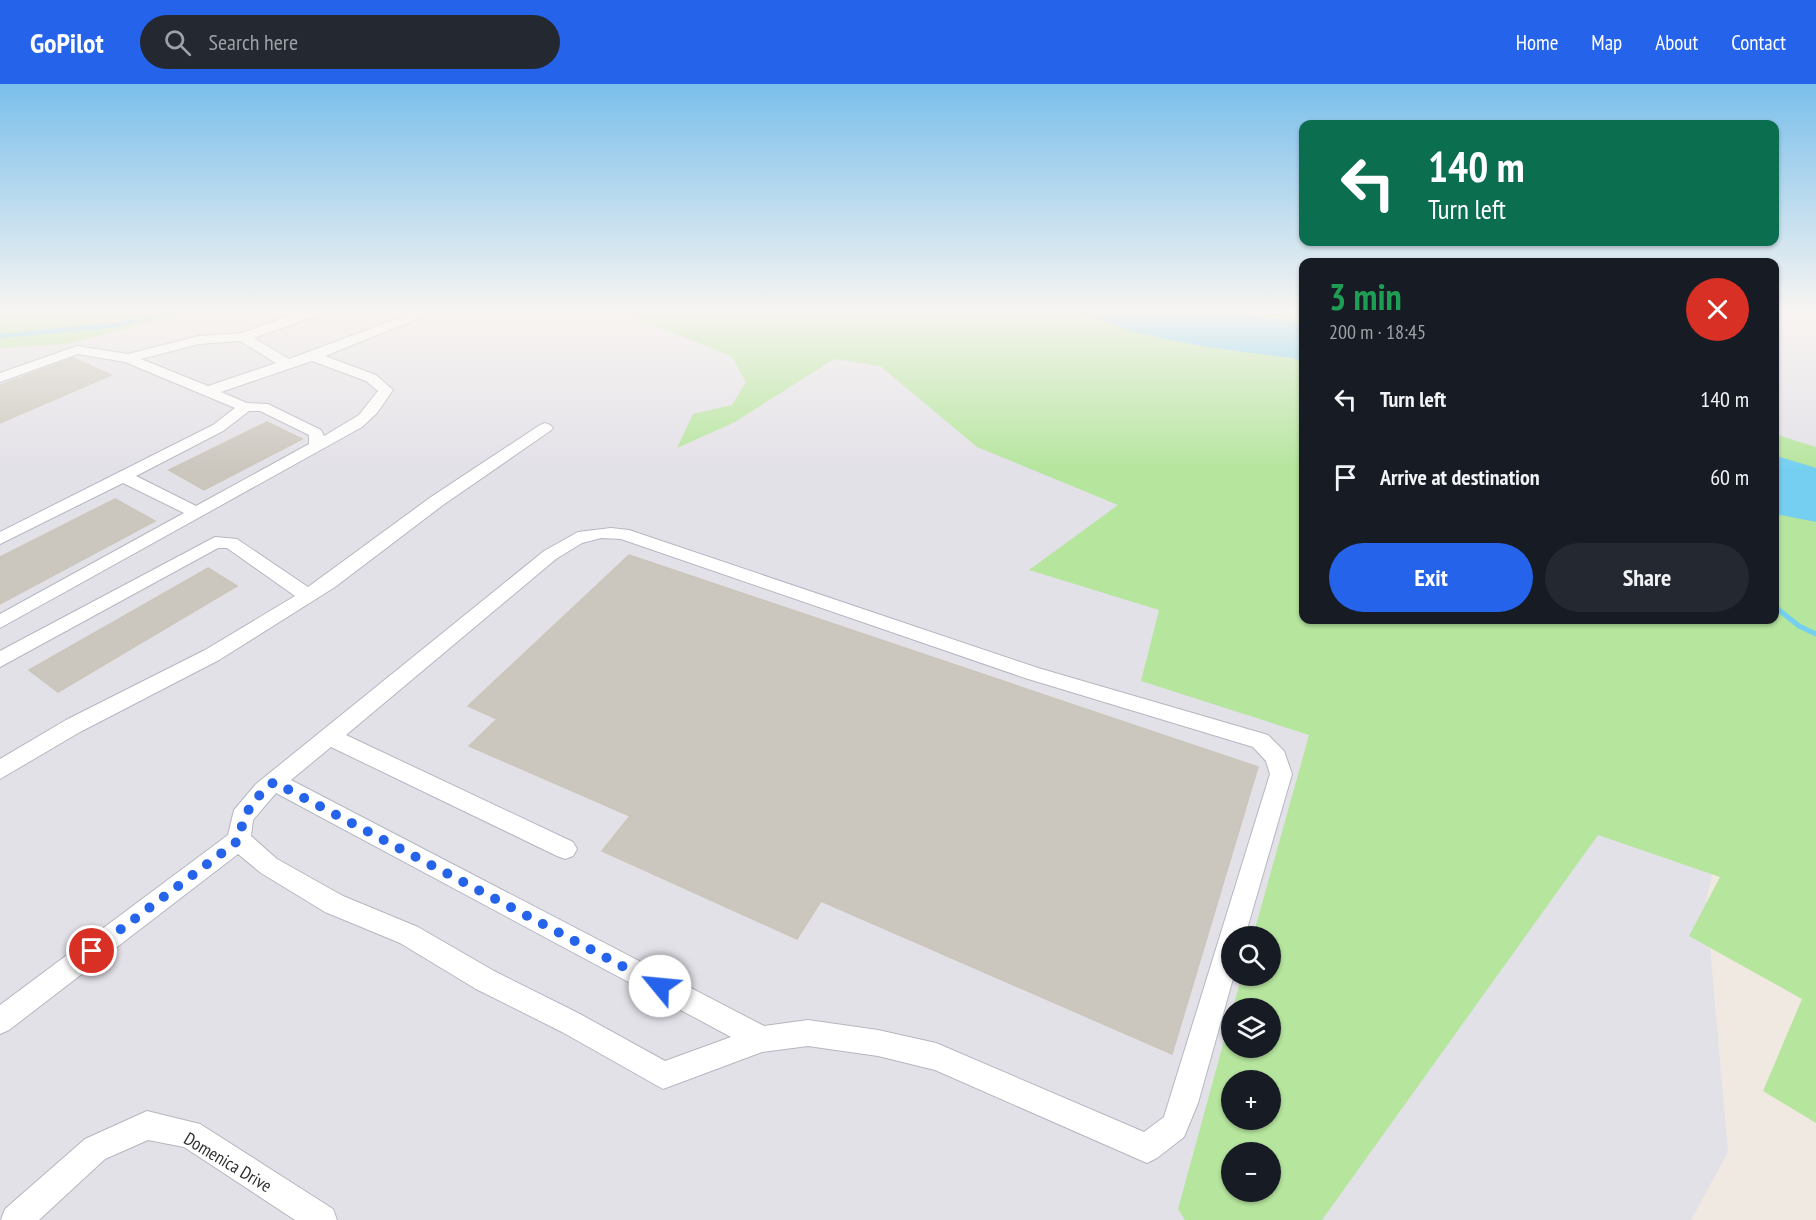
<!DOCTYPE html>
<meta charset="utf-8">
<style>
:root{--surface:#171b24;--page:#242831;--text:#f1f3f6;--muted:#9ea1a6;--accent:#2563eb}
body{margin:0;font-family:"PT Sans Narrow",sans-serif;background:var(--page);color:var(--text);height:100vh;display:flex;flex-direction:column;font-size:22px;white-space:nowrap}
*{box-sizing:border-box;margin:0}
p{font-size:20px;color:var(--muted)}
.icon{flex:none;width:33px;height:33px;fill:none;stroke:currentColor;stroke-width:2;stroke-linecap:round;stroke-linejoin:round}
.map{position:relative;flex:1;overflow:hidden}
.side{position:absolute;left:1299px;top:174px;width:480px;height:366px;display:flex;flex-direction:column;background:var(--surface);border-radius:12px;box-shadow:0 2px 4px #0004}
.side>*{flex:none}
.guide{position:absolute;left:1299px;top:36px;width:480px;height:126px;border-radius:12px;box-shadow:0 2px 4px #0004;background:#0b6e4f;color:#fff;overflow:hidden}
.fabs{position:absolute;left:1221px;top:842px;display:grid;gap:12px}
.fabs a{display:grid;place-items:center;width:60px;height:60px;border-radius:50%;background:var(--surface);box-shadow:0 2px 4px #0004;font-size:30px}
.pin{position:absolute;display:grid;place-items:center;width:51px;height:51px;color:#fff;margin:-26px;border:3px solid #fff;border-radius:50%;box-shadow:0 2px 6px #0007}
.me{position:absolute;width:66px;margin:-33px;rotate:298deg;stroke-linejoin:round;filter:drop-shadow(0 0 4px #0008)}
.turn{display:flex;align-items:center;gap:21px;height:126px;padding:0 30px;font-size:27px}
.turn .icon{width:78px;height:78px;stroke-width:2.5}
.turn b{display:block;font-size:42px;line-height:51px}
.round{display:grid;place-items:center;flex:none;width:63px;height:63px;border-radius:32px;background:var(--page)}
.head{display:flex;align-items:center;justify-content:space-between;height:102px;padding:0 30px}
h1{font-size:36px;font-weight:700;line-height:45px;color:#1e9e55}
.button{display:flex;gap:12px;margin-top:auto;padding:12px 30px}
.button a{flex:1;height:69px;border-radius:36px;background:var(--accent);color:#fff;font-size:24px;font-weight:700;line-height:69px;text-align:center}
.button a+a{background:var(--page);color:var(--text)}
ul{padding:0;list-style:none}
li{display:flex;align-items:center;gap:18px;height:78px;padding:0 30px}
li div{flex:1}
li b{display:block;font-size:22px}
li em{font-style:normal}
header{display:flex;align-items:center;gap:36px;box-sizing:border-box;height:84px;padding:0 30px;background:var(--accent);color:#fff}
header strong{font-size:28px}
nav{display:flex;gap:33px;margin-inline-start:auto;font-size:21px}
.search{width:420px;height:54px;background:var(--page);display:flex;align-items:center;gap:15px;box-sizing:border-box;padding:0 21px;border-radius:33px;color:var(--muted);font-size:22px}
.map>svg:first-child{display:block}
.industrial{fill:#e3e1e8;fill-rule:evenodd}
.green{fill:#b6e59e;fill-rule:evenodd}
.water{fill:#75cff0}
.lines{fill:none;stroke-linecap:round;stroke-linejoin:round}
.stream-far1{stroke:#75cff0;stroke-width:4.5}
.stream{stroke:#75cff0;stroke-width:5}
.building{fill:#cbc7bf;stroke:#cbc5ba;stroke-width:1.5}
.minor-casing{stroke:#b4b7c1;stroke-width:2}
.minor{fill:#fff;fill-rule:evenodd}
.route{stroke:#2563eb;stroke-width:10;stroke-dasharray:0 18}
.labels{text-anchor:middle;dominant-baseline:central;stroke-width:5;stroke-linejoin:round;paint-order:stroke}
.near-street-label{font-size:18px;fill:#2e2e2e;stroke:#fff}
</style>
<header>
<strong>GoPilot</strong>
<div class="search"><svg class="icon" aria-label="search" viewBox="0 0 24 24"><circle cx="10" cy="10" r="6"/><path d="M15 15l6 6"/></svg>Search here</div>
<nav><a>Home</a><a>Map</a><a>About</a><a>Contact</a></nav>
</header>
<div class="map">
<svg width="1816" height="1136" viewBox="0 0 1816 1136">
<rect width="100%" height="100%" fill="#efe9e1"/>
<path class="industrial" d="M0 226H860L1304 536 1736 683 1706 817 1728 1068 1691 1136H0ZM1232 852H1270V891H1232ZM1232 924H1270V963H1232ZM1232 996H1270V1035H1232ZM1232 1068H1270V1107H1232Z
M1781 226H1816V363L1775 350V232Z"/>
<path class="green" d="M65 226H198L67 260 0 264V229Z
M628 226H1196L1254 232 1272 226H1303L1304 536H1774L1775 350 1816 363V1039L1763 1007 1802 915 1689 852 1720 793 1598 751 1322 1136H1185L1178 1125 1231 931 1232 963H1270V924H1233L1242 891H1270V852H1253L1309 651 1141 597 1159 526 1029 486 1118 421 977 363 880 282 834 275 735 338 677 364 693 330 732 321 746 298 731 272 628 231ZM1232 996H1270V1035H1232ZM1232 1068H1270V1107H1232Z"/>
<path class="water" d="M1074 226H1231L1303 240V279L1294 274C1218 265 1143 257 1074 226Z
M1774 371 1816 384V438L1775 430Z"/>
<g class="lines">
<path class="stream-far1" d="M0 252 117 241 178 226"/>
<path class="stream" d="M1774 522 1799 542 1816 550"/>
</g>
<path class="building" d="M73 274 111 291 0 339V301Z
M267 338 302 355 204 406 169 386Z
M115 415 155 437 0 520V473Z
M629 471 1258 683 1172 970 821 817 797 855 602 767 630 732 469 662 497 635 468 622Z
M208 484 237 502 58 608 29 586Z"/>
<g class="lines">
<g class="minor-casing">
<path id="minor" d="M306 226H324L323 229 254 254 289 275 421 226H439L325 272 376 291 393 306 377 329 362 343 0 544V530L184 429 123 399 0 460V448L213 341 235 324 125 278 78 270 0 298V289L77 262 128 270 199 252 242 249ZM240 257 276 279 208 302 141 275 199 260ZM312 277 366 297 378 307 359 331 324 352 321 346 268 320 247 319 221 308ZM249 327H260L309 351V360L196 422 136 392 223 347Z
M545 339 550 341 553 344 550 347 443 421 335 503 219 576 80 648 0 695V675L66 636 205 566 295 512 227 464H218L0 583V567L215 453 237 455 308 503 431 413 540 341Z
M611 444 629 446 1038 584 1268 651 1284 667 1292 690 1245 852H1232V891H1234L1198 1019 1184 1053 1157 1074 1147 1079 935 986 878 972 808 962 762 968 663 1005 562 948 476 905 400 859 325 828 261 789 238 770 9 946 0 950V921L228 751 234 726 256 700 544 467 578 448ZM601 454 621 455 1025 594 1253 663 1266 677 1270 690 1164 1033 1144 1048 936 959 878 946 808 936 764 942 291 696 331 663 557 772 565 775 573 772 577 765 573 758 346 651 556 475 582 459ZM276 709 731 953 665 977 580 930 494 887 418 843 343 812 277 775 251 752 253 736Z
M147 1027 200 1040 333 1125 337 1136H295L184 1063 148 1056 105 1075 39 1136H1L5 1125 85 1055Z"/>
</g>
<use href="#minor" class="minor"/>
</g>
<linearGradient id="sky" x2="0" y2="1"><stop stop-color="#7abfeb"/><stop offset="0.59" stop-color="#f8f5f2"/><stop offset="1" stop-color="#f8f5f2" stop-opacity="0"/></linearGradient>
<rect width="1816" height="385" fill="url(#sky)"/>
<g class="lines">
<path class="route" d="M92 867 239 756C243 729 253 715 274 698L660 902"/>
</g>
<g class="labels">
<g class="near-street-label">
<text transform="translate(228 1078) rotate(31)">Domenica Drive</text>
</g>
</g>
</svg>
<div class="fabs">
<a><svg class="icon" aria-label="search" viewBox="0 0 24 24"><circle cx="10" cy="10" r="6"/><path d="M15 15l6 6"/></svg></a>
<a><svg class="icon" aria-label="layers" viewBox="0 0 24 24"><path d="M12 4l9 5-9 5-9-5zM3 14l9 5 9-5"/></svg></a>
<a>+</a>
<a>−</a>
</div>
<div class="pin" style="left:92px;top:867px;background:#d93025"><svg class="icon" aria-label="arrive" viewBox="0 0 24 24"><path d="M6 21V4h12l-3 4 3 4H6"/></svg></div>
<svg class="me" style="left:660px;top:902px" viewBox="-20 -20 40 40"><circle r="19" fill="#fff"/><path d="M0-13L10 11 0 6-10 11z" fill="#2563eb"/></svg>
<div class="guide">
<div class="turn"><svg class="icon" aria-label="left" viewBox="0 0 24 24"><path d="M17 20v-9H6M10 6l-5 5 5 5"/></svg><div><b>140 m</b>Turn left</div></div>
</div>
<section class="side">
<div class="head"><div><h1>3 min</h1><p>200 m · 18:45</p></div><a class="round" style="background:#d93025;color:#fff"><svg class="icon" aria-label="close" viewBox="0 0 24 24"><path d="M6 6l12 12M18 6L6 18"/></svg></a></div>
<ul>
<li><svg class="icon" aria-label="left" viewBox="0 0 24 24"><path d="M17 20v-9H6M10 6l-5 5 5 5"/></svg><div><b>Turn left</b></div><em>140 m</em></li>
<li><svg class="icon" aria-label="arrive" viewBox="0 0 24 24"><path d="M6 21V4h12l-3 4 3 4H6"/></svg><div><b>Arrive at destination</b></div><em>60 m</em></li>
</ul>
<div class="button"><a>Exit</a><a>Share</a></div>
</section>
</div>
